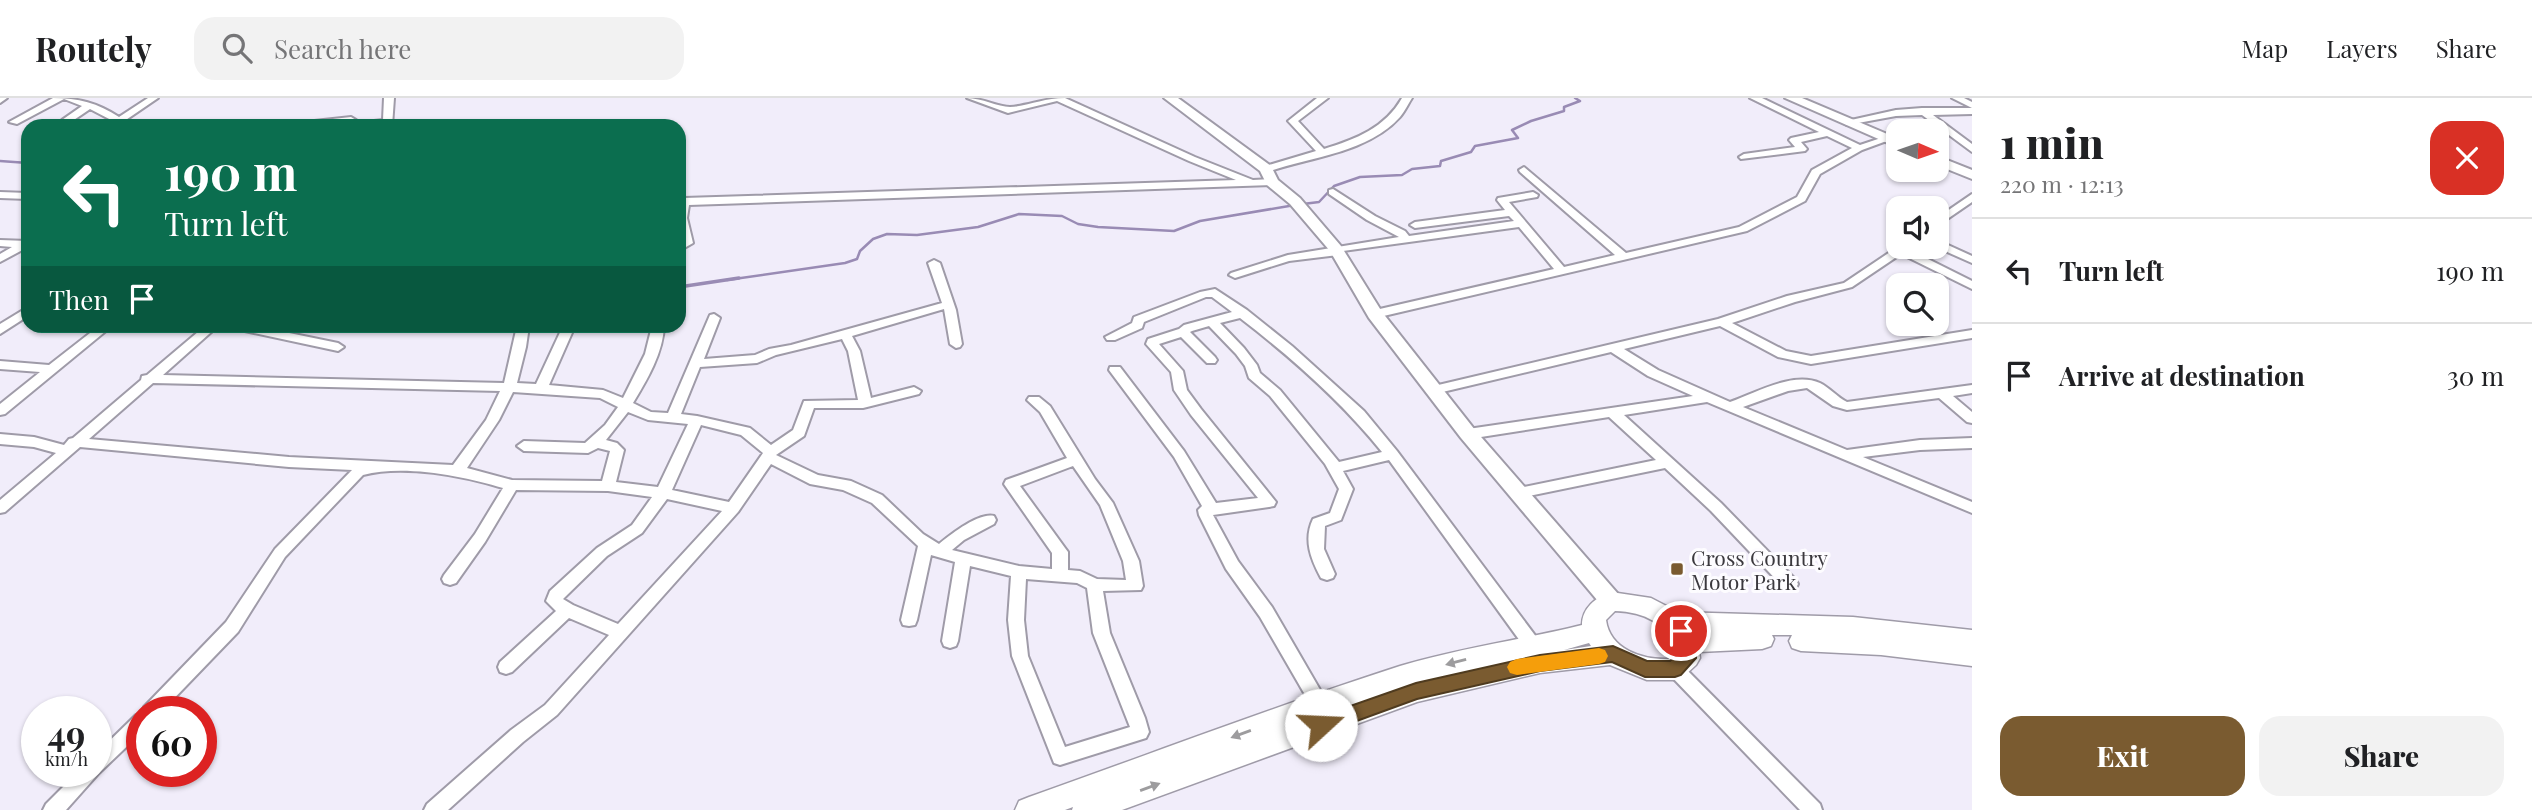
<!DOCTYPE html>
<meta charset="utf-8">
<style>
:root{--surface:#fff;--page:#f2f2f2;--text:#202124;--muted:#757577;--line:#e0e0e0;--accent:#7a5b30}
body{margin:0;font-family:"Playfair Display",serif;background:var(--page);color:var(--text);height:100vh;display:flex;flex-direction:column;font-size:26px;white-space:nowrap}
*{box-sizing:border-box;margin:0}
p{font-size:23px;color:var(--muted)}
.icon{flex:none;width:38px;height:38px;fill:none;stroke:currentColor;stroke-width:2;stroke-linecap:round;stroke-linejoin:round}
.map{position:relative;flex:1;overflow:hidden}
.drawer{display:flex;flex-direction:column;background:var(--surface);width:560px}
.drawer>*{flex:none}
.banner{position:absolute;left:21px;top:21px;width:665px;height:214px;border-radius:21px;box-shadow:0 2px 5px #0004;background:#0b6e4f;color:#fff;overflow:hidden}
.needle{width:46px;rotate:92deg}
.controls{position:absolute;left:1886px;top:21px;display:grid;gap:14px}
.controls a{display:grid;place-items:center;width:63px;height:63px;border-radius:14px;background:var(--surface);box-shadow:0 2px 5px #0004;font-size:35px}
.speed{position:absolute;left:21px;top:598px;display:flex;gap:14px;font-size:35px;font-weight:700;text-align:center}
.speed>*{display:grid;place-content:center;width:91px;height:91px;border-radius:50%;background:var(--surface);box-shadow:0 2px 5px #0004;line-height:1}
.speed small{font-size:18px;font-weight:400}
.speed .limit{border:10px solid #d22;background:#fff;color:#111}
.pin{position:absolute;display:grid;place-items:center;width:60px;height:60px;color:#fff;margin:-30px;border:4px solid #fff;border-radius:50%;box-shadow:0 2px 7px #0007}
.me{position:absolute;width:77px;margin:-38px;rotate:70deg;stroke-linejoin:round;filter:drop-shadow(0 0 5px #0008)}
.turn{display:flex;align-items:center;gap:24px;height:147px;padding:0 28px;font-size:32px}
.turn .icon{width:91px;height:91px;stroke-width:2.5}
.turn b{display:block;font-size:49px;line-height:60px}
.then{display:flex;align-items:center;height:66px;padding:0 28px;background:#0003;gap:14px;font-size:26px}
.round{display:grid;place-items:center;flex:none;width:74px;height:74px;border-radius:21px;background:var(--page)}
.head{display:flex;align-items:center;justify-content:space-between;height:119px;padding:0 28px}
h1{font-size:42px;font-weight:800;line-height:52px}
.primary-button{display:flex;gap:14px;margin-top:auto;padding:14px 28px}
.primary-button a{flex:1;height:80px;border-radius:21px;background:var(--accent);color:#fff;font-size:28px;font-weight:800;line-height:80px;text-align:center}
.primary-button a+a{background:var(--page);color:var(--text)}
ul{padding:0;list-style:none}
li{display:flex;align-items:center;gap:21px;height:105px;padding:0 28px;border-top:2px solid var(--line)}
li div{flex:1}
li b{display:block;font-size:26px}
li em{font-style:normal}
header{display:flex;align-items:center;gap:42px;box-sizing:border-box;height:98px;padding:0 35px;background:var(--surface);border-bottom:2px solid var(--line)}
header strong{font-size:33px}
nav{display:flex;gap:38px;margin-inline-start:auto;font-size:24px}
.search{width:490px;height:63px;background:var(--page);display:flex;align-items:center;gap:18px;box-sizing:border-box;padding:0 24px;border-radius:21px;color:var(--muted);font-size:26px}
main{display:flex;flex:1;min-height:0}
.map>svg:first-child{display:block}
.lines{fill:none;stroke-linecap:round;stroke-linejoin:round}
.stream-far1{stroke:#998bb4;stroke-width:2.5}
.stream{stroke:#998bb4;stroke-width:3.5}
.street-casing{stroke:#9f9ba8;stroke-width:4}
.secondary-casing{stroke:#9f9ba8;stroke-width:4}
.primary-casing{stroke:#9f9ba8;stroke-width:3}
.street{fill:#fff;fill-rule:evenodd}
.secondary{fill:#fff;fill-rule:evenodd}
.primary{fill:#fff;fill-rule:evenodd}
.oneway{fill:#9d9c9e}
.route{fill:#7a5b30;stroke:#4f3b1f;stroke-width:2}
.slow{fill:#f59e0b}
.poi-dot{fill:#7a5b30;stroke:#fdfcff;stroke-width:2.5}
.labels{text-anchor:middle;dominant-baseline:central;stroke-width:6;stroke-linejoin:round;paint-order:stroke}
.poi-label{font-size:21px;fill:#3b393e;stroke:#fdfcff;text-anchor:start}
</style>
<header>
<strong>Routely</strong>
<div class="search"><svg class="icon" aria-label="search" viewBox="0 0 24 24"><circle cx="10" cy="10" r="6"/><path d="M15 15l6 6"/></svg>Search here</div>
<nav><a>Map</a><a>Layers</a><a>Share</a></nav>
</header>
<main>
<div class="map">
<svg width="1972" height="712" viewBox="0 0 1972 712">
<rect width="100%" height="100%" fill="#f1edfa"/>
<g class="lines">
<path class="stream-far1" d="M0 63 28 65
M1303 106 1319 104 1334 88 1360 79 1402 77 1412 71 1440 68 1441 63 1471 54 1475 48 1518 40 1512 32 1531 23 1564 13V9L1580 3 1575 0
M727 182 845 165 857 161 860 153 873 141 887 136 917 137 978 129 1019 116 1062 118 1078 126 1098 129 1174 133 1200 123 1295 107"/>
<path class="stream" d="M679 189 739 180"/>
<g class="street-casing">
<path id="street" d="M53 0C78 0 98 5 119 19L148 0H158L117 28H106L113 23 90 11 68 26H62V22L82 8 64 1 17 26 9 24Z
M384 0H394L392 28H351L356 25 383 22Z
M967 0C982 0 998 9 1010 9 1028 8 1044 0 1065 0L1195 59 1253 82 1272 81 1277 84 1272 87 689 107 687 120 693 145 679 153V145L681 144 679 101 684 100 1236 82 1189 63 1057 3 1008 15Z
M1317 0H1328L1298 23 1324 51C1356 41 1385 30 1402 0H1412C1408 6 1405 13 1400 19 1369 54 1312 59 1270 73H1262V69L1316 53 1288 23Z
M1750 0H1762L1860 47 1887 38 1892 41 1862 52 1820 76 1805 103 1747 133 1375 220 1369 216 1371 213 1554 171 1519 129 1343 153 1338 157 1289 163 1235 180 1229 177 1231 175 1288 157 1399 139 1367 122 1329 96V92L1333 91 1375 118 1405 133 1409 138 1514 123 1509 118 1415 130 1410 127 1415 124 1505 112 1497 102 1498 100 1533 94 1538 97 1537 99 1509 104 1564 169 1615 157 1520 74 1519 72 1524 69 1626 155 1739 129 1797 99 1812 72 1852 50 1827 38 1801 44 1807 51 1805 53 1741 61 1739 59 1744 56 1795 49 1789 42 1791 40 1819 34Z
M1952 0H1964L1972 4V10Z
M1922 10H1972V16L1933 17 1972 46V54L1922 17 1896 18 1847 27 1842 24 1896 12Z
M351 19 356 22 354 24 322 28H291L296 25Z
M0 94 28 95V101L0 100Z
M1972 96V104L1937 128V120Z
M0 142 28 143V149L0 164V156L12 149 0 148Z
M1937 142 1972 158V165L1936 149Z
M1899 148 1909 149 1908 151 1972 183V191L1901 156 1852 189 1795 204 1732 225 1786 253 1811 258 1972 232V240L1811 266 1778 259 1720 228 1624 251 1658 272 1730 304C1756 295 1793 273 1820 285 1830 290 1837 299 1847 304L1972 287V295L1953 298 1972 314V325L1967 324 1939 300 1847 312 1833 308 1807 290 1788 293 1743 309 1847 352 1920 342 1972 340V350L1920 352 1863 359 1972 404V415L1707 304 1624 317 1721 405 1796 482 1798 486 1796 490 1790 492 1784 490 1711 413 1665 370 1519 400 1514 399 1512 395 1519 390 1656 362 1609 319 1468 341 1461 336 1468 331 1693 298 1648 278 1611 254 1434 296 1427 292 1434 288 1718 221 1787 198 1844 185Z
M934 162 940 165 956 212 962 246 960 249 956 250 950 246 944 211 852 238 860 253 871 300 914 289 921 293 919 296 863 310H814L804 338 776 357 818 377 851 383 882 397 923 436 939 446C950 437 979 414 994 418L996 422 994 426 964 442 952 452 1019 468 1052 471V455L1004 386 1006 382 1067 360 1040 314 1027 302 1029 299H1039L1050 308 1095 381 1113 405 1139 463 1143 488 1141 492 1103 493 1110 535 1145 620 1149 634 1146 640 1060 667 1054 665 1012 558 1008 522 1011 478 970 468 958 543 956 548 950 550 944 548 942 543 955 464 931 457 917 522 915 527 909 528 903 527 901 522 918 448 872 405 843 392 810 386 771 366 738 414 557 617 523 644 448 712H424L427 706 511 632 545 607 609 537 569 520 512 574 506 576 500 574 498 569 500 564 556 513 546 503 550 493 597 450 632 427 652 399 608 393 516 392 485 444 456 485 450 487 444 485 442 481 444 477 475 436 503 390C463 378 404 366 363 377L285 459 238 534 161 614H142V634L99 675 66 712H43L46 706 78 674H96V656L136 617 141 615 144 609 226 524 275 451 352 372 289 369 80 349 5 414 0 415V402L56 355 34 349 0 346V336L34 339 64 347 69 341 73 340 141 282 142 278 147 277 205 228H218L163 277 504 285 517 228H529L526 249 517 285 536 286 563 228H575L549 287 603 292 623 300 645 256 652 228H664C663 255 647 282 633 305L651 314 668 315 710 217 714 216 720 220 704 261 755 257 769 251 791 247 942 205 928 165ZM842 241 848 253 858 302 804 303 793 332 771 347 750 330 697 318 681 316 700 269 757 265 776 257ZM153 285 500 293 486 322 453 367 289 359 89 341ZM513 294 600 300 618 309 605 327 585 345 524 343 517 348 524 353 588 355 598 350 610 353 602 383 512 382 467 370 499 322ZM628 314 648 322 688 326 658 389 616 384 624 352 617 345 606 342ZM701 327 741 337 763 355 729 404 672 392ZM1073 368 1100 407 1123 463 1126 482 1097 481 1080 473 1068 472V454L1065 450 1020 388ZM667 401 722 413 618 526 573 507 563 501 607 458 642 435ZM1026 481 1077 485 1087 490 1093 535 1130 629 1065 649 1028 558 1024 522Z
M1215 191 1247 212 1292 248 1364 313 1397 353 1540 544 1542 549 1540 554 1534 556 1528 554 1389 362 1343 373 1353 391 1341 422 1325 428 1324 451 1335 476 1333 480 1327 482 1321 480C1311 461 1303 442 1313 421L1330 415 1339 391 1325 366 1270 298 1249 280 1245 268 1236 256 1209 228 1192 233 1190 234 1215 259 1217 262 1215 265H1207L1181 239 1159 246 1183 273 1187 292 1201 311 1276 404 1274 408 1269 409 1213 417 1238 463 1272 509 1330 609 1327 614 1321 617 1315 614 1260 519 1226 471 1199 417 1198 412 1202 408 1174 359 1109 272 1110 269H1120L1184 353 1216 405 1258 400 1191 317 1174 292 1171 274 1146 246 1148 241 1179 231 1184 227 1232 214 1212 199H1206L1144 224 1142 230 1115 242H1107L1105 239 1132 225 1134 219 1200 194ZM1240 220C1292 260 1341 303 1382 354L1339 364 1280 292 1260 275 1257 267 1244 250 1220 225Z
M28 209V218L0 236V226Z
M99 228H112L5 316 0 317V306L40 274 0 271V263L49 267Z
M234 228H255L338 245 344 249 338 253 240 232Z
M1675 564 1681 566 1820 706 1822 712H1800L1669 576 1666 571 1669 566Z"/>
</g>
<g class="secondary-casing">
<path id="secondary" d="M0 0H7L0 5Z
M1164 0H1178L1271 68 1278 82 1300 100 1341 148 1382 214 1475 332 1619 497 1622 503 1619 509 1611 512 1603 509 1461 340 1369 220 1330 153 1290 106 1267 87 1260 73Z
M1785 0H1802L1899 41V50Z
M1937 58 1972 72V81L1937 67Z"/>
</g>
<g class="primary-casing">
<path id="primary" d="M1611 494 1651 500 1678 514 1853 519 1972 532V568L1881 557 1801 553 1792 550 1789 543 1792 537H1772L1774 541 1771 548 1762 551 1699 554 1700 560 1696 567 1684 578 1675 582H1647L1610 567 1540 575 1417 604 1122 712H1072L1073 709 1065 712H1015L1019 703 1029 699C1153 655 1276 608 1400 568 1460 550 1521 542 1582 527 1582 510 1596 499 1611 494ZM1615 513C1644 514 1670 525 1674 556L1669 561C1643 562 1610 552 1606 522ZM1589 545 1591 548 1564 552Z"/>
</g>
<use href="#street" class="street"/>
<use href="#secondary" class="secondary"/>
<use href="#primary" class="primary"/>
</g>
<defs><path id="oneway-solid" d="M-6-.8H1V-3.2L6.5 0L1 3.2V.8H-6Z" transform="scale(1.75)"/></defs>
<g class="oneway">
<use href="#oneway-solid" transform="translate(1456 564) rotate(165)"/>
<use href="#oneway-solid" transform="translate(1241 636) rotate(160)"/>
<use href="#oneway-solid" transform="translate(1150 689) rotate(-20)"/>
</g>
<path class="route" d="M1681 526 1688 528 1696 544V560L1681 577 1675 579H1645L1612 564 1540 573 1417 601 1321 636 1313 634 1310 627 1313 621 1416 585 1540 557 1613 548 1647 563H1670L1677 557V544L1672 533 1675 528Z"/>
<path class="slow" d="M1599 550 1605 552 1608 558 1605 564 1599 566 1517 577 1510 575 1507 569 1510 564 1517 561Z"/>
<rect class="poi-dot" x="1670" y="464" width="14" height="14" rx="3.5"/>
<g class="labels">
<g class="poi-label">
<text x="1691" y="459">Cross Country<tspan x="1691" dy="24">Motor Park</tspan></text>
</g>
</g>
</svg>
<div class="controls">
<a><svg class="needle" viewBox="-14 -14 28 28"><path d="M0-13l5 13h-10z" fill="#e53935"/><path d="M0 13l5-13h-10z" fill="#757577"/></svg></a>
<a><svg class="icon" aria-label="sound" viewBox="0 0 24 24"><path d="M4 9h4l5-4v14l-5-4H4zM17 9q2 3 0 6"/></svg></a>
<a><svg class="icon" aria-label="search" viewBox="0 0 24 24"><circle cx="10" cy="10" r="6"/><path d="M15 15l6 6"/></svg></a>
</div>
<div class="speed"><div>49<small>km/h</small></div><div class="limit">60</div></div>
<div class="pin" style="left:1681px;top:533px;background:#d93025"><svg class="icon" aria-label="arrive" viewBox="0 0 24 24"><path d="M6 21V4h12l-3 4 3 4H6"/></svg></div>
<svg class="me" style="left:1321px;top:627px" viewBox="-20 -20 40 40"><circle r="19" fill="#fff"/><path d="M0-13L10 11 0 6-10 11z" fill="#7a5b30"/></svg>
<div class="banner">
<div class="turn"><svg class="icon" aria-label="left" viewBox="0 0 24 24"><path d="M17 20v-9H6M10 6l-5 5 5 5"/></svg><div><b>190 m</b>Turn left</div></div>
<div class="then">Then<svg class="icon" aria-label="arrive" viewBox="0 0 24 24"><path d="M6 21V4h12l-3 4 3 4H6"/></svg></div>
</div>
</div>
<section class="drawer">
<div class="head"><div><h1>1 min</h1><p>220 m · 12:13</p></div><a class="round" style="background:#d93025;color:#fff"><svg class="icon" aria-label="close" viewBox="0 0 24 24"><path d="M6 6l12 12M18 6L6 18"/></svg></a></div>
<ul>
<li><svg class="icon" aria-label="left" viewBox="0 0 24 24"><path d="M17 20v-9H6M10 6l-5 5 5 5"/></svg><div><b>Turn left</b></div><em>190 m</em></li>
<li><svg class="icon" aria-label="arrive" viewBox="0 0 24 24"><path d="M6 21V4h12l-3 4 3 4H6"/></svg><div><b>Arrive at destination</b></div><em>30 m</em></li>
</ul>
<div class="primary-button"><a>Exit</a><a>Share</a></div>
</section>
</main>
